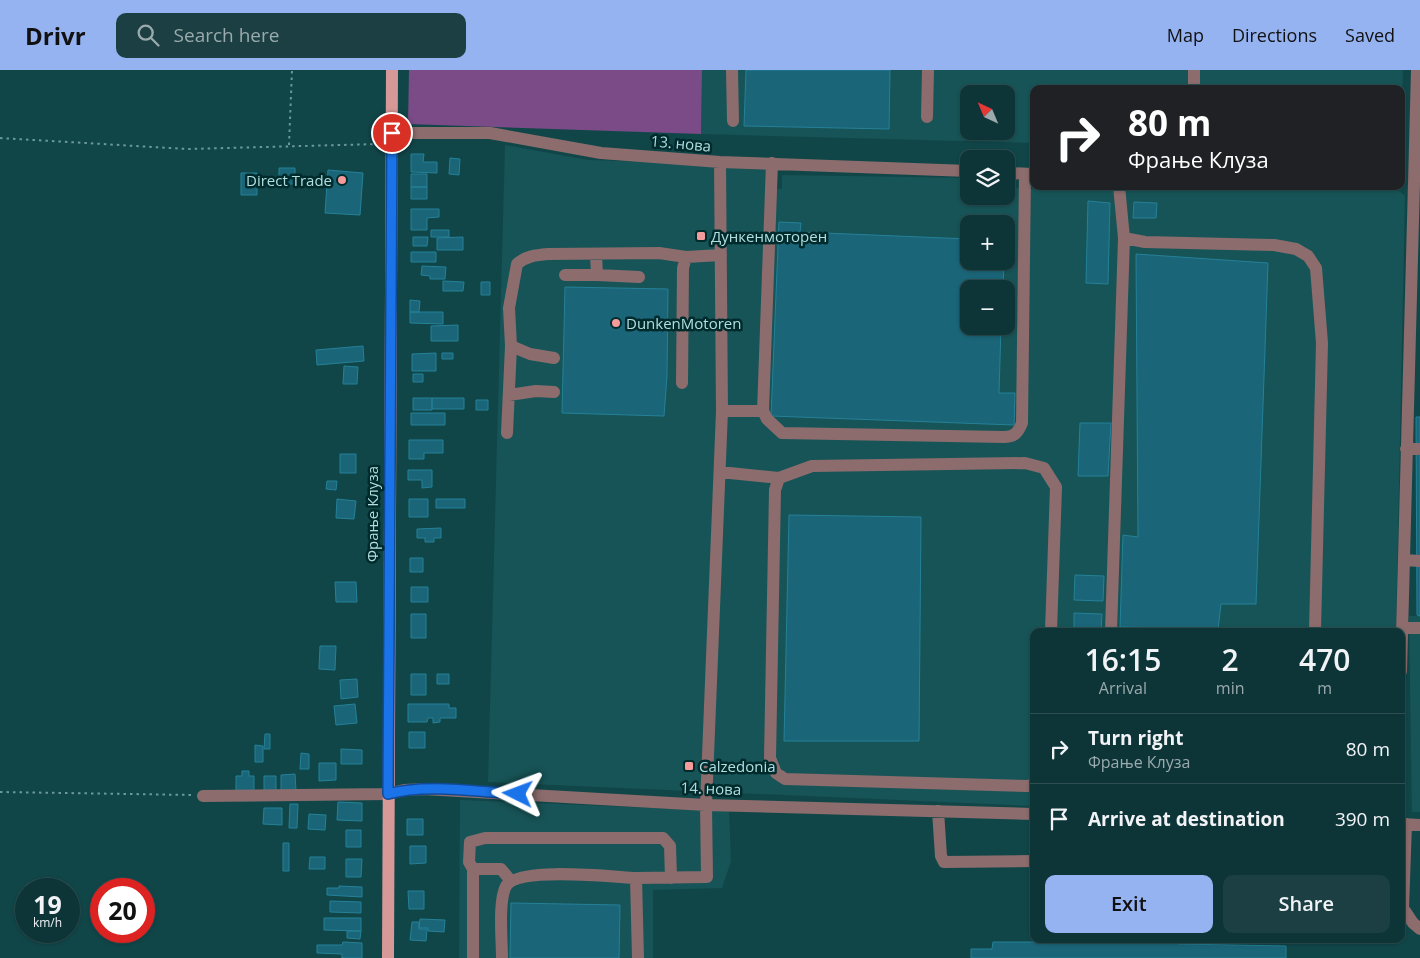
<!DOCTYPE html>
<meta charset="utf-8">
<style>
:root{--surface:#0d3437;--page:#1b3f42;--text:#f1f3f6;--muted:#9aaaad;--line:#2d4f52;--accent:#95b2f1}
body{margin:0;font-family:"Open Sans",sans-serif;background:var(--page);color:var(--text);height:100vh;display:flex;flex-direction:column;font-size:19px;white-space:nowrap}
*{box-sizing:border-box;margin:0}
p{font-size:16px;color:var(--muted)}
.icon{flex:none;width:28px;height:28px;fill:none;stroke:currentColor;stroke-width:2;stroke-linecap:round;stroke-linejoin:round}
.map{position:relative;flex:1;overflow:hidden}
.sheet{position:absolute;left:1030px;top:558px;width:375px;height:315px;display:flex;flex-direction:column;background:var(--surface);border-radius:10px;box-shadow:0 1px 4px #0004,0 0 0 1px var(--line)}
.sheet>*{flex:none}
.hud{position:absolute;left:1030px;top:15px;width:375px;height:105px;border-radius:10px;box-shadow:0 1px 4px #0004,0 0 0 1px var(--line);background:#202124;color:#fff;overflow:hidden}
.needle{width:32px;rotate:316deg}
.tools{position:absolute;left:960px;top:15px;display:grid;gap:10px}
.tools a{display:grid;place-items:center;width:55px;height:55px;border-radius:10px;background:var(--surface);box-shadow:0 1px 4px #0004,0 0 0 1px var(--line);font-size:25px}
.speed{position:absolute;left:15px;top:808px;display:flex;gap:10px;font-size:25px;font-weight:700;text-align:center}
.speed>*{display:grid;place-content:center;width:65px;height:65px;border-radius:50%;background:var(--surface);box-shadow:0 1px 4px #0004,0 0 0 1px var(--line);line-height:1}
.speed small{font-size:12px;font-weight:400}
.speed .limit{border:8px solid #d22;background:#fff;color:#111}
.pin{position:absolute;display:grid;place-items:center;width:42px;height:42px;color:#fff;margin:-21px;border:2px solid #fff;border-radius:50%;box-shadow:0 1px 5px #0007}
.me{position:absolute;width:55px;margin:-28px;rotate:273deg;stroke-linejoin:round;filter:drop-shadow(0 0 4px #0008)}
.turn{display:flex;align-items:center;gap:18px;height:105px;padding:0 15px;font-size:22px}
.turn .icon{width:65px;height:65px;stroke-width:2.5}
.turn b{display:block;font-size:35px;line-height:42px}
.eta{display:flex;justify-content:space-evenly;align-items:center;height:85px;text-align:center}
.eta b{font-size:30px;font-weight:600;line-height:35px}
.primary-button{display:flex;gap:10px;margin-top:auto;padding:10px 15px}
.primary-button a{flex:1;height:58px;border-radius:10px;background:var(--accent);color:#111;font-size:20px;font-weight:600;line-height:58px;text-align:center}
.primary-button a+a{background:var(--page);color:var(--text)}
ul{padding:0;list-style:none}
li{display:flex;align-items:center;gap:15px;height:70px;padding:0 15px;border-top:1px solid var(--line)}
li div{flex:1}
li b{display:block;font-size:19px}
li em{font-style:normal}
header{display:flex;align-items:center;gap:30px;box-sizing:border-box;height:70px;padding:0 25px;background:var(--accent);color:#111}
header strong{font-size:24px}
nav{display:flex;gap:28px;margin-inline-start:auto;font-size:18px}
.search{width:350px;height:45px;background:var(--page);display:flex;align-items:center;gap:12px;box-sizing:border-box;padding:0 18px;border-radius:10px;color:var(--muted);font-size:19px}
.map>svg:first-child{display:block}
.built{fill:#175457;fill-rule:evenodd}
.green{fill:#7a4b86}
.building{fill:#1b6578;stroke:#258198}
.lines{fill:none;stroke-linecap:round;stroke-linejoin:round}
.path{stroke:#69999b;stroke-width:2;stroke-dasharray:2.5 4;stroke-linecap:butt}
.minor{stroke:#8c6c6c;stroke-width:12}
.major{stroke:#d79898;stroke-width:12}
.route-casing{stroke:#114b97;stroke-width:12}
.route{stroke:#1a73e8;stroke-width:9}
.poi-dot{fill:#f59b9c;stroke:#002b2d;stroke-width:2}
.labels{text-anchor:middle;dominant-baseline:central;stroke-width:5;stroke-linejoin:round;paint-order:stroke}
.street-label{font-size:15px;fill:#b3dee0;stroke:#002b2d}
.poi-label{font-size:15px;fill:#b3dee0;stroke:#002b2d;text-anchor:start}
</style>
<header>
<strong>Drivr</strong>
<div class="search"><svg class="icon" aria-label="search" viewBox="0 0 24 24"><circle cx="10" cy="10" r="6"/><path d="M15 15l6 6"/></svg>Search here</div>
<nav><a>Map</a><a>Directions</a><a>Saved</a></nav>
</header>
<div class="map">
<svg width="1420" height="888" viewBox="0 0 1420 888">
<rect width="100%" height="100%" fill="#114649"/>
<path class="built" d="M702 0H1403L1401 83V19H1034V73L701 64ZM969 24H1006V61H969Z
M505 75 588 90 768 96V119H782V105L969 108V126H1006V109H1011V118L1044 119 1045 116H1393L1405 126 1396 561H1034V736L488 712ZM969 154H1006V191H969ZM969 219H1006V256H969Z
M1409 546H1420V742H1412Z
M460 730 729 741 731 791 722 818 653 820V888H459Z"/>
<path class="green" d="M409 0H702L701 64 408 54Z"/>
<path class="building" d="M746 0H890L889 59 744 56Z
M411 84H424L423 92H437V103L411 102Z
M450 88 460 89 459 105 449 104Z
M279 98H295V114H279Z
M328 100 363 103 360 145 325 143Z
M241 103H257V125H241Z
M411 104H427V117H411Z
M411 117H427V129H411Z
M1088 131 1110 133 1108 214 1086 213Z
M1134 132 1157 133 1156 148H1133Z
M411 139H439V147L427 148V160H411Z
M779 152 801 153 800 162 969 169V191H1004L1003 219H969V256H1001L999 323H1015L1014 355 771 346Z
M431 160H449V167H431Z
M413 167H428L427 176H413Z
M463 167V180H437V168Z
M411 182H436V192H411Z
M1136 184 1268 193 1256 534H1221L1218 559 1120 557 1123 465 1138 467Z
M422 196 446 197 445 209H430V206L421 205Z
M443 211 464 212 463 221H443Z
M481 212H490V225H481Z
M565 217 668 219 667 306 664 346 562 343Z
M410 230 420 231 419 242H410Z
M410 242H443V254L410 253Z
M458 255V271H431V256Z
M363 276 364 291 317 295 316 280Z
M436 283V301H412V284Z
M442 283H453V289H442Z
M344 296 358 297 357 314H343Z
M413 304H423V312H413Z
M413 328H432V340H413Z
M432 328H464V339H432Z
M476 330H488V340H476Z
M411 343H445V355H411Z
M1416 347H1420V546L1417 545Z
M1080 353H1111L1108 406H1078Z
M409 370H443V383H424V389H409Z
M340 384H356V403H340Z
M408 400H432V417L422 418V410H408Z
M327 411H337L336 420 326 419Z
M337 429 356 431 354 449 336 448Z
M409 429H428V447H409Z
M436 429H465V438H436Z
M789 445 921 447 919 671H784Z
M441 458V468H434V472H425V468H417V459Z
M410 488H423V502H410Z
M1075 505 1104 506 1103 531 1074 530Z
M335 512H356L357 532H336Z
M411 517H428V532H411Z
M1074 543 1102 544 1101 561H1074Z
M411 544H426V568H411Z
M320 576H336L335 600 319 599Z
M411 604H426V625H411Z
M437 604H449V614H437Z
M357 609 358 627 341 629 340 610Z
M355 634 357 653 336 655 334 636Z
M408 634H449V638H456V648H440V652L433 653V648H428L427 652H408Z
M409 662H425V678H409Z
M265 664H270V679H264Z
M255 675 263 676V692H255Z
M341 679 362 680V694H341Z
M301 683 309 684V699H300Z
M319 693H336V710L319 711Z
M242 701H249V706H254V722H236V706H242Z
M295 704 296 721H281V705Z
M264 706H276V721H264Z
M338 732 362 733V751L337 750Z
M290 734H298L297 758H289Z
M264 738H282V755L263 754Z
M309 744 326 745 325 760 308 759Z
M407 749H423V765H407Z
M346 760H361V777H346Z
M283 773H289V801H283Z
M410 776H426V793L410 794Z
M310 787H325V799H309Z
M346 789H362L361 807H346Z
M339 816 362 817V827L327 825V818H339Z
M408 821H424V839H409Z
M330 831 361 832V843L330 842Z
M511 833 620 835 619 888H510Z
M324 848H361V861L324 860Z
M420 849 445 850 444 862 428 861V858H419Z
M412 852H419V859H427L426 871 410 870Z
M347 861H361L360 869 347 868Z
M1091 869H1179L1178 874 1286 876V888H971V879H992L993 872H1091Z
M343 872 362 873V888H342V884L317 883V875H342Z"/>
<g class="lines">
<path class="path" d="M0 68 187 79 380 74
M289 75 292 0
M0 722 193 725"/>
<path class="minor" d="M732 0 733 51
M1194 19V0
M927 47 928 0
M392 63H490L601 83 720 92 969 101
M772 93 763 341 767 349 782 363 1004 367C1014 367 1018 363 1022 353L1025 104
M1006 103 1034 104
M1124 168 1145 172 1274 175 1296 179 1308 186 1316 198 1322 273 1315 561
M565 205H597L596 184
M597 205 639 207
M511 276 530 284 554 288
M682 313 683 198 686 187 721 185
M509 325 536 321 554 322
M722 341H763
M507 363 511 276 509 238 517 194C526 186 536 185 548 184L659 183 686 187
M1406 379H1420
M720 402 779 408 812 396 1025 393 1044 398 1056 417 1051 561
M779 408 775 420 770 688 776 703 785 709 1028 716 1034 714
M1404 490 1420 491
M1402 558H1420
M1111 561 1124 168 1119 116
M1401 601 1417 0
M203 726 388 724 404 720 424 719 706 735 1034 744
M938 741 941 786 944 792 1034 791
M1401 754 1420 755
M1406 754 1403 838 1413 853 1420 859
M511 811 501 799H473L469 792 470 772 485 768H663L670 776 671 808
M473 888V799
M502 888C502 870 498 831 506 816 518 796 613 807 636 808
M638 888 636 808 707 807 706 735 722 341 720 92"/>
<path class="major" d="M388 888 392 0"/>
</g>
<g class="lines">
<g class="route-casing">
<path id="route" d="M392 63 388 724C426 713 478 722 518 724"/>
</g>
<use href="#route" class="route"/>
</g>
<g class="poi-dot">
<circle cx="342" cy="110" r="5"/>
<rect x="696" y="161" width="10" height="10" rx="2.5"/>
<circle cx="616" cy="253" r="5"/>
<rect x="684" y="691" width="10" height="10" rx="2.5"/>
</g>
<g class="labels">
<g class="street-label">
<text transform="translate(681 73) rotate(5)">13. нова</text>
<text transform="translate(372 444) rotate(-90)">Фрање Клуза</text>
<text transform="translate(711 718) rotate(2)">14. нова</text>
</g>
<g class="poi-label">
<text x="332" y="110" text-anchor="end">Direct Trade</text>
<text x="711" y="166">Дункенмоторен</text>
<text x="626" y="253">DunkenMotoren</text>
<text x="699" y="696">Calzedonia</text>
</g>
</g>
</svg>
<div class="tools">
<a><svg class="needle" viewBox="-14 -14 28 28"><path d="M0-13l5 13h-10z" fill="#e53935"/><path d="M0 13l5-13h-10z" fill="#9aaaad"/></svg></a>
<a><svg class="icon" aria-label="layers" viewBox="0 0 24 24"><path d="M12 4l9 5-9 5-9-5zM3 14l9 5 9-5"/></svg></a>
<a>+</a>
<a>−</a>
</div>
<div class="speed"><div>19<small>km/h</small></div><div class="limit">20</div></div>
<div class="pin" style="left:392px;top:63px;background:#d93025"><svg class="icon" aria-label="arrive" viewBox="0 0 24 24"><path d="M6 21V4h12l-3 4 3 4H6"/></svg></div>
<svg class="me" style="left:518px;top:724px" viewBox="-20 -20 40 40"><path d="M0-17L14 15 0 8-14 15z" fill="#1a73e8" stroke="#fff" stroke-width="4"/></svg>
<div class="hud">
<div class="turn"><svg class="icon" aria-label="right" viewBox="0 0 24 24"><path d="M7 20v-9h11M14 6l5 5-5 5"/></svg><div><b>80 m</b>Фрање Клуза</div></div>
</div>
<section class="sheet">
<div class="eta">
<div><b>16:15</b><p>Arrival</p></div>
<div><b>2</b><p>min</p></div>
<div><b>470</b><p>m</p></div>
</div>
<ul>
<li><svg class="icon" aria-label="right" viewBox="0 0 24 24"><path d="M7 20v-9h11M14 6l5 5-5 5"/></svg><div><b>Turn right</b><p>Фрање Клуза</p></div><em>80 m</em></li>
<li><svg class="icon" aria-label="arrive" viewBox="0 0 24 24"><path d="M6 21V4h12l-3 4 3 4H6"/></svg><div><b>Arrive at destination</b></div><em>390 m</em></li>
</ul>
<div class="primary-button"><a>Exit</a><a>Share</a></div>
</section>
</div>
